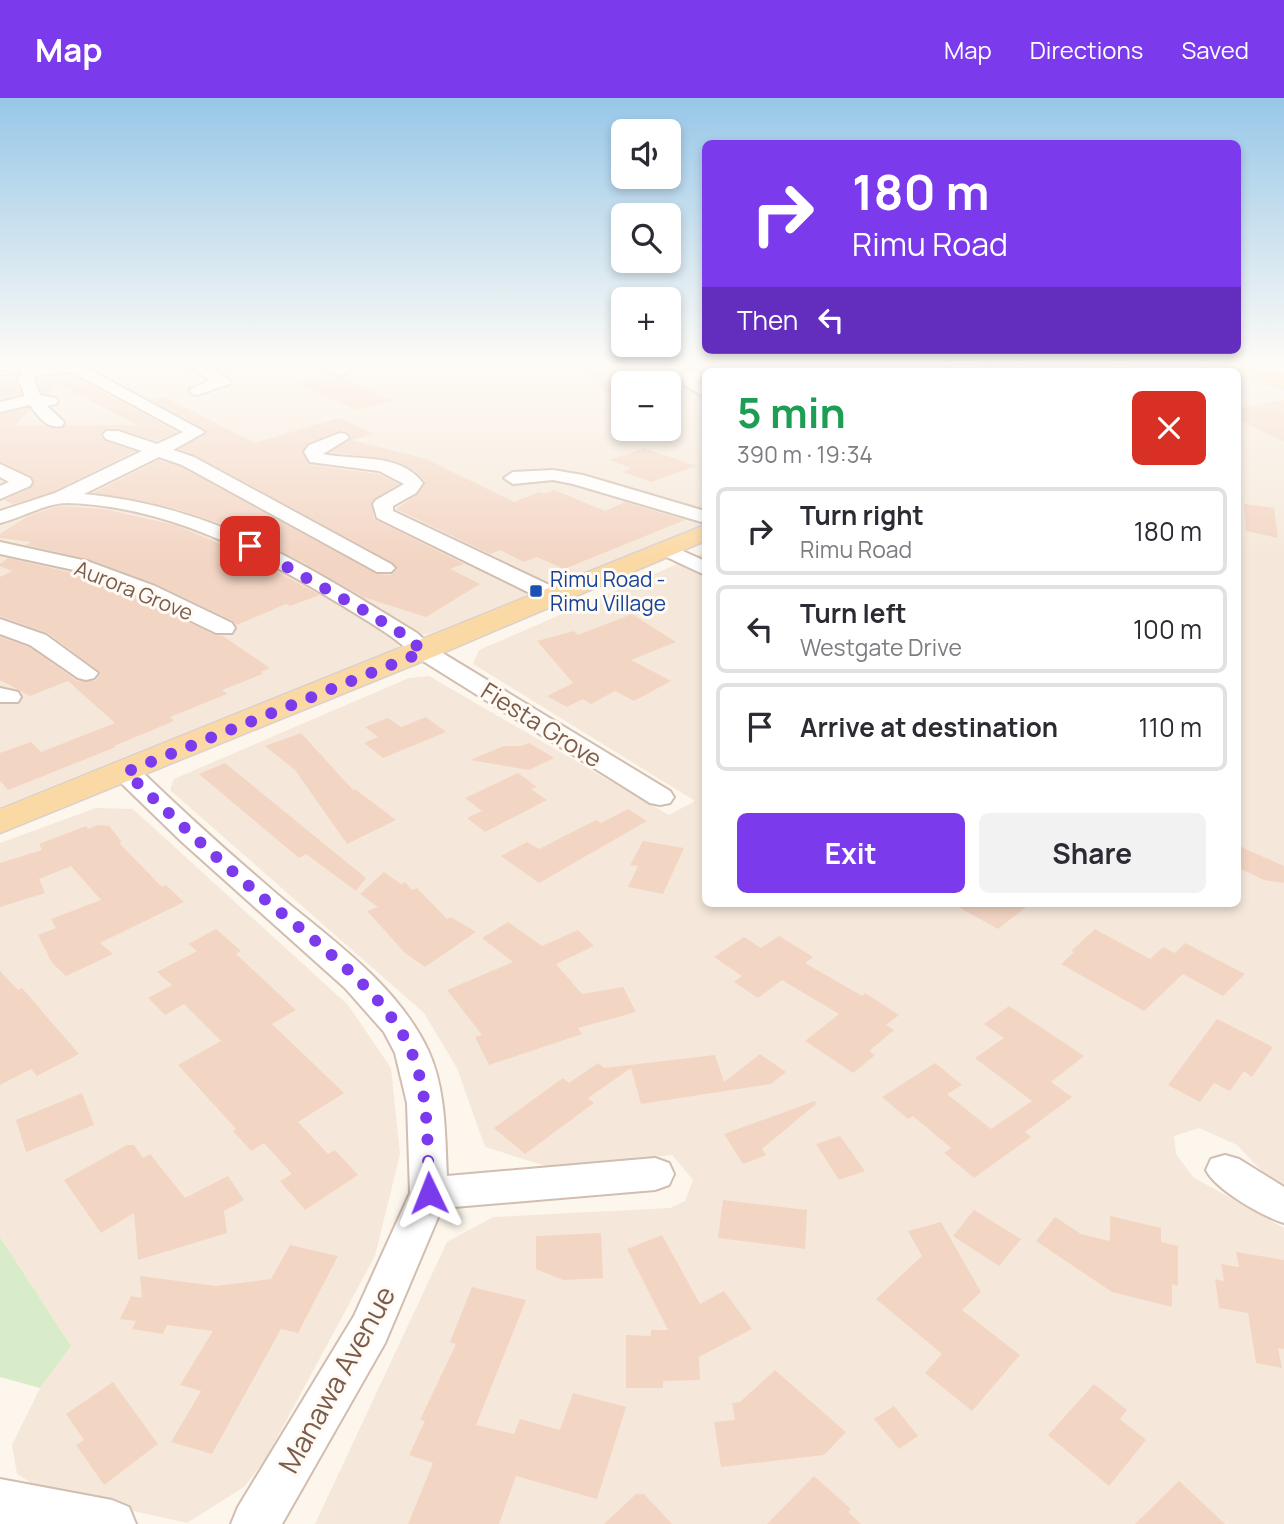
<!DOCTYPE html>
<meta charset="utf-8">
<style>
:root{--surface:#fff;--page:#f2f2f3;--text:#2b2b33;--muted:#7c7c81;--line:#e1e1e2;--accent:#7c3aed}
body{margin:0;font-family:Manrope,sans-serif;background:var(--page);color:var(--text);height:100vh;display:flex;flex-direction:column;font-size:26px;white-space:nowrap}
*{box-sizing:border-box;margin:0}
p{font-size:23px;color:var(--muted)}
.icon{flex:none;width:38px;height:38px;fill:none;stroke:currentColor;stroke-width:2;stroke-linecap:round;stroke-linejoin:round}
.map{position:relative;flex:1;overflow:hidden}
.panel{position:absolute;left:702px;top:270px;width:539px;height:539px;display:flex;flex-direction:column;background:var(--surface);border-radius:10px;box-shadow:0 4px 10px #0003}
.panel>*{flex:none}
.hud{position:absolute;left:702px;top:42px;width:539px;height:214px;border-radius:10px;box-shadow:0 4px 10px #0003;background:#7c3aed;color:#fff;overflow:hidden}
.buttons{position:absolute;left:611px;top:21px;display:grid;gap:14px}
.buttons a{display:grid;place-items:center;width:70px;height:70px;border-radius:10px;background:var(--surface);box-shadow:0 4px 10px #0003;font-size:35px}
.pin{position:absolute;display:grid;place-items:center;width:60px;height:60px;color:#fff;margin:-30px;border-radius:14px;box-shadow:0 4px 10px #0006}
.me{position:absolute;width:77px;margin:-38px;rotate:358deg;stroke-linejoin:round;filter:drop-shadow(0 0 5px #0008)}
.turn{display:flex;align-items:center;gap:24px;height:147px;padding:0 35px;font-size:32px}
.turn .icon{width:91px;height:91px;stroke-width:2.5}
.turn b{display:block;font-size:49px;line-height:60px}
.then{display:flex;align-items:center;height:66px;padding:0 35px;background:#0003;gap:14px;font-size:26px}
.round{display:grid;place-items:center;flex:none;width:74px;height:74px;border-radius:10px;background:var(--page)}
.headline{display:flex;align-items:center;justify-content:space-between;height:119px;padding:0 35px}
h1{font-size:42px;font-weight:700;line-height:52px;color:#1e9e55}
.primary-button{display:flex;gap:14px;margin-top:auto;padding:14px 35px}
.primary-button a{flex:1;height:80px;border-radius:10px;background:var(--accent);color:#fff;font-size:28px;font-weight:700;line-height:80px;text-align:center}
.primary-button a+a{background:var(--page);color:var(--text)}
ul{padding:0;list-style:none}
li{display:flex;align-items:center;gap:21px;height:88px;margin:0 14px 10px;padding:0 21px;border:4px solid var(--line);border-radius:10px}
li div{flex:1}
li b{display:block;font-size:26px}
li em{font-style:normal}
header{display:flex;align-items:center;gap:42px;box-sizing:border-box;height:98px;padding:0 35px;background:var(--accent);color:#fff}
header strong{font-size:33px}
nav{display:flex;gap:38px;margin-inline-start:auto;font-size:24px}
.map>svg:first-child{display:block}
.residential{fill:#f5e8da;fill-rule:evenodd}
.green{fill:#d8ecc9}
.building{fill:#f3d5c3}
.lines{fill:none;stroke-linecap:round;stroke-linejoin:round}
.minor-casing{stroke:#d1beb0;stroke-width:4}
.major-casing{stroke:#dad1cd;stroke-width:3}
.minor{fill:#fff;fill-rule:evenodd}
.major{fill:#fbd9a5;fill-rule:evenodd}
.route{stroke:#7c3aed;stroke-width:12;stroke-dasharray:0 21.6}
.transit-dot{fill:#1a4fb4;stroke:#fffaf3;stroke-width:2.5}
.labels{text-anchor:middle;dominant-baseline:central;stroke-width:6;stroke-linejoin:round;paint-order:stroke}
.far-transit-label{font-size:21px;fill:#164399;stroke:#fffaf3;text-anchor:start}
.far-street-label{font-size:21px;fill:#7a5c4d;stroke:#fffaf3}
.street-label{font-size:24px;fill:#7a5c4d;stroke:#fffaf3}
.near-street-label{font-size:28px;fill:#7a5c4d;stroke:#fffaf3}
</style>
<header>
<strong>Map</strong>
<nav><a>Map</a><a>Directions</a><a>Saved</a></nav>
</header>
<div class="map">
<svg width="1284" height="1426" viewBox="0 0 1284 1426">
<rect width="100%" height="100%" fill="#fdf6ec"/>
<path class="residential" d="M0 264H1098L1076 273 680 272 676 277 678 283 705 296V427L429 536 414 537 326 497 401 543 397 550 0 709ZM623 285H668V331H623Z
M1145 264H1185L1224 273H1123Z
M1237 276 1284 287V1096L1237 1047 1199 1030 1174 1038 1176 1056 1193 1079 1284 1130V1426H315L447 1144 493 1119 670 1110 685 1103 693 1082 672 1057 552 1070 485 1049 457 970 424 915 170 692 174 681 409 580 429 578 669 717 695 703 473 566 479 552 705 454V805H1237Z
M96 710 133 711 348 907 391 970 400 1056 375 1158 266 1360 244 1389 187 1425 44 1393 17 1376 12 1347 40 1290 71 1248 0 1139V745Z"/>
<path class="green" d="M0 1139 71 1248 40 1290 0 1279Z"/>
<path class="building" d="M571 264H613L658 285H623V308Z
M0 275H18L16 282 21 296 0 301Z
M332 275 340 280 396 303 357 312 293 285Z
M71 277 177 334 157 343 119 331 106 330 100 337 104 343 135 353 54 393 13 406 4 402 31 390 34 383 31 378 0 364V316L29 310 30 312 15 327H45L56 331 65 327H138L57 286 47 296 42 295 37 281Z
M165 299 255 345 339 320 374 336 352 342 426 361 514 404 539 394 544 396 554 392 605 413 625 404 685 422 564 471 537 459 524 464 500 452 490 456 396 411 418 396 425 383 415 373 391 362 330 354 350 342 351 338 346 333H339L308 345 302 355 310 367 378 376 399 386 371 404 374 421 464 466 450 471 480 486 426 519 363 499 299 462 219 425 177 411 93 395 159 362 181 369 376 476 391 477 397 472 392 464 195 357 179 351 207 333 151 302Z
M1284 302V344L1237 321V311Z
M644 350 696 368 651 384 623 374 631 370 610 362Z
M1244 406 1274 410 1278 440 1246 433Z
M59 408 104 411 175 427 242 455 320 497 290 508 286 506 237 527 233 523 156 486 88 461 26 447 31 444 0 440V436L28 418Z
M8 460 73 475 138 500 215 537 223 538 270 570 261 574 263 576 222 592 227 596 170 619 174 623 114 648 116 649 8 692 0 683V655L31 644 41 654 115 625 68 583 30 598 0 582V539L29 549 77 583H95L101 575 48 535 0 518V479L12 473 0 468V466Z
M632 516 676 544 631 562 671 583 634 603 615 593 591 606 583 601 567 609 547 598 573 585 537 543 574 533 578 537Z
M426 619 446 634 383 660 364 645 378 639 365 629 388 620 401 629Z
M301 635 353 692 355 691 396 722 347 746 295 672 265 648Z
M529 645 554 660 529 672 470 662 504 648H521Z
M225 665 366 780 356 793 306 756 299 760 199 676Z
M518 675 537 689 531 691 547 702 485 734 467 720 482 713 465 700Z
M628 711 647 723 539 785 501 758 527 744 539 751 596 722 601 725Z
M97 727 109 728 122 744 119 745 162 789 166 787 184 804 100 845 113 856 66 878 52 865 38 837 56 830 51 821 101 802 71 768 39 781 45 795 0 809V765L42 752 39 746 86 728 88 731Z
M643 743 684 750 663 796 628 789 638 768 630 767Z
M1237 747 1284 768V785L1264 782 1237 769Z
M384 774 401 786 405 784 412 792 417 790 447 821 451 819 476 834 425 869 405 855 367 813 378 809 360 796Z
M951 805H1031L998 831Z
M508 824 542 848 578 832 594 848 556 866 582 896 623 889 636 914 578 930 582 936 489 967 475 939 482 937 447 892 513 864 482 840Z
M216 831 241 853 236 856 296 912 272 926 344 995 298 1024 328 1056 335 1052 358 1077 305 1112 280 1083 292 1076 264 1045 251 1053 233 1033 236 1031 178 967 221 943 184 906 165 917 148 900 172 887 157 874 197 853 188 846Z
M1095 831 1150 861 1163 849 1175 855 1185 845 1245 876 1223 898 1183 876 1144 913 1061 866 1074 854 1071 853Z
M779 838 813 859 805 865 862 898 865 895 899 917 886 927 894 932 869 953 875 957 853 975 805 943 839 916 782 882 758 900 734 884 742 878 714 859 744 839 761 850Z
M0 873 18 892 22 890 79 956 37 978 31 971 0 987Z
M1009 908 1084 958 1051 984 1072 999 1025 1034 1031 1039 974 1080 944 1055 951 1050 913 1018 908 1021 882 999 935 965 962 987 947 996 991 1031 1032 1003 975 960 1004 940 984 926Z
M1217 921 1273 949 1252 979 1244 973 1230 993 1214 985 1200 1004 1168 987Z
M760 956 786 974 771 986 641 1006 631 970 588 1000 594 1005 525 1056 494 1030 563 980 569 985 598 965 604 970 715 957 724 984Z
M82 995 94 1027 26 1054 16 1022Z
M815 1003 816 1006 762 1051 766 1057 743 1066 724 1036Z
M840 1038 865 1073 839 1082 816 1046Z
M127 1047H134L143 1060 150 1056 185 1100 228 1078 244 1102 224 1113 227 1135 138 1162 134 1115 101 1135 64 1082Z
M723 1102 807 1112 805 1151 718 1140Z
M974 1112 1021 1141 999 1168 953 1138Z
M1110 1118 1161 1130V1144L1178 1148V1188L1172 1186V1209L1112 1194 1036 1143 1055 1119 1081 1136 1110 1143Z
M941 1124 981 1194 962 1212 1020 1257 972 1313 925 1275 942 1256 876 1201 922 1158 908 1133Z
M601 1135 603 1180 563 1182 536 1171V1138Z
M662 1137 700 1206 724 1193 752 1231 699 1259 700 1282 663 1283V1290H626V1237L651 1238V1232H668L627 1151Z
M290 1147 338 1158 298 1235 281 1231 212 1356 171 1344 201 1293 180 1287 213 1233 167 1227 163 1236 132 1231 136 1223 120 1221 131 1198 142 1200 140 1178 216 1188 271 1181Z
M1236 1154 1284 1162V1251L1278 1250 1282 1270 1256 1265 1248 1215 1219 1210 1215 1181 1224 1183 1221 1166 1239 1169Z
M472 1189 526 1202 476 1327 514 1336 520 1321 560 1332 573 1295 626 1309 597 1401 516 1378 499 1426H408L433 1365 409 1357 425 1323 420 1322 456 1246 450 1244Z
M775 1272 846 1334 824 1357 721 1369 714 1324 735 1322 732 1305 740 1304Z
M113 1284 158 1346 104 1387 76 1347 84 1342 66 1316Z
M1094 1286 1127 1312 1120 1321 1146 1342 1109 1388 1048 1337Z
M894 1308 918 1338 899 1351 874 1321Z
M814 1378 851 1411 848 1414 861 1426H767Z
M1179 1383 1225 1426H1135Z
M636 1396H644L672 1426H604Z"/>
<g class="lines">
<g class="minor-casing">
<path id="minor" d="M0 264H29L36 268 79 266 205 334 173 352 194 359 391 466 395 470 391 474H377L182 367 159 359 84 396C217 409 306 467 417 535L431 548 670 693 674 699 670 705 660 707 650 705 415 558C393 537 366 522 340 506 256 455 168 408 67 405 46 405 21 420 0 425V413L55 395 142 353 106 341 103 337 106 333H118L157 346 183 334 72 274 36 277 34 281 40 297 56 300 58 303 56 306 47 308 64 324 62 328C46 331 38 318 30 307L0 314V304L25 298 18 281 23 273 0 272Z
M183 264H201L231 283 229 286 197 297 191 295 189 292 210 282Z
M340 264H356L346 276 341 278 333 273Z
M941 264H966L989 270 992 273H966L944 267Z
M1265 264H1284L1259 279H1249L1246 276Z
M692 270 700 275V285L705 288V299L684 287V275Z
M340 335 346 336 349 340 323 356C356 363 400 354 423 385L416 395 393 408V413L560 492 563 497 560 502H544L377 420 373 406 376 402 404 386 379 373 310 364 304 354 309 347Z
M0 366 30 380 32 384 30 388 0 401V388L9 384 0 379Z
M553 372 583 377 705 413V425L573 386 553 382 513 386 504 380 513 374Z
M0 444 87 463 155 488 232 525 235 530 232 535H216L139 498 74 472 0 456Z
M665 445 705 463V477L658 455 655 451 658 447Z
M0 521 46 537 98 575 94 580 86 582 78 580 30 547 0 536Z
M0 590 18 594 21 599 18 604H0Z
M126 666 136 668C182 713 229 755 278 797 332 842 397 887 428 952 446 991 445 1036 447 1078L655 1060 669 1065 674 1076 669 1087 655 1092 442 1110 385 1245 282 1426H231L238 1409 354 1218 410 1095 407 1005 395 955 384 934 345 890 182 744 116 680 113 674 116 668Z
M1225 1057 1239 1061 1284 1089V1125C1262 1118 1216 1092 1206 1072L1211 1061Z
M0 1381 112 1402 129 1409 136 1426H0Z"/>
</g>
<g class="major-casing">
<path id="major" d="M1099 264H1124L1110 273H1084Z
M1197 264H1228L1284 278V290L1237 278V273H1219L1199 268Z
M705 427V443L433 559 0 735V711Z"/>
</g>
<use href="#minor" class="minor"/>
<use href="#major" class="major"/>
</g>
<linearGradient id="sky" x2="0" y2="1"><stop stop-color="#97c7e8"/><stop offset="0.57" stop-color="#fefbf6"/><stop offset="1" stop-color="#fefbf6" stop-opacity="0"/></linearGradient>
<rect width="1284" height="463" fill="url(#sky)"/>
<g class="lines">
<path class="route" d="M250 448 363 512 409 540 423 554 126 674C168 715 211 755 256 794 305 836 386 893 411 953 430 997 427 1048 429 1095"/>
</g>
<rect class="transit-dot" x="529" y="486" width="14" height="14" rx="3.5"/>
<g class="labels">
<g class="far-transit-label">
<text x="550" y="481">Rimu Road -<tspan x="550" dy="24">Rimu Village</tspan></text>
</g>
<g class="far-street-label">
<text transform="translate(134 492) rotate(22)">Aurora Grove</text>
</g>
<g class="street-label">
<text transform="translate(542 626) rotate(32)">Fiesta Grove</text>
</g>
<g class="near-street-label">
<text transform="translate(336 1281) rotate(-61)">Manawa Avenue</text>
</g>
</g>
</svg>
<div class="buttons">
<a><svg class="icon" aria-label="sound" viewBox="0 0 24 24"><path d="M4 9h4l5-4v14l-5-4H4zM17 9q2 3 0 6"/></svg></a>
<a><svg class="icon" aria-label="search" viewBox="0 0 24 24"><circle cx="10" cy="10" r="6"/><path d="M15 15l6 6"/></svg></a>
<a>+</a>
<a>−</a>
</div>
<div class="pin" style="left:250px;top:448px;background:#d93025"><svg class="icon" aria-label="arrive" viewBox="0 0 24 24"><path d="M6 21V4h12l-3 4 3 4H6"/></svg></div>
<svg class="me" style="left:429px;top:1095px" viewBox="-20 -20 40 40"><path d="M0-17L14 15 0 8-14 15z" fill="#7c3aed" stroke="#fff" stroke-width="4"/></svg>
<div class="hud">
<div class="turn"><svg class="icon" aria-label="right" viewBox="0 0 24 24"><path d="M7 20v-9h11M14 6l5 5-5 5"/></svg><div><b>180 m</b>Rimu Road</div></div>
<div class="then">Then<svg class="icon" aria-label="left" viewBox="0 0 24 24"><path d="M17 20v-9H6M10 6l-5 5 5 5"/></svg></div>
</div>
<section class="panel">
<div class="headline"><div><h1>5 min</h1><p>390 m · 19:34</p></div><a class="round" style="background:#d93025;color:#fff"><svg class="icon" aria-label="close" viewBox="0 0 24 24"><path d="M6 6l12 12M18 6L6 18"/></svg></a></div>
<ul>
<li><svg class="icon" aria-label="right" viewBox="0 0 24 24"><path d="M7 20v-9h11M14 6l5 5-5 5"/></svg><div><b>Turn right</b><p>Rimu Road</p></div><em>180 m</em></li>
<li><svg class="icon" aria-label="left" viewBox="0 0 24 24"><path d="M17 20v-9H6M10 6l-5 5 5 5"/></svg><div><b>Turn left</b><p>Westgate Drive</p></div><em>100 m</em></li>
<li><svg class="icon" aria-label="arrive" viewBox="0 0 24 24"><path d="M6 21V4h12l-3 4 3 4H6"/></svg><div><b>Arrive at destination</b></div><em>110 m</em></li>
</ul>
<div class="primary-button"><a>Exit</a><a>Share</a></div>
</section>
</div>
